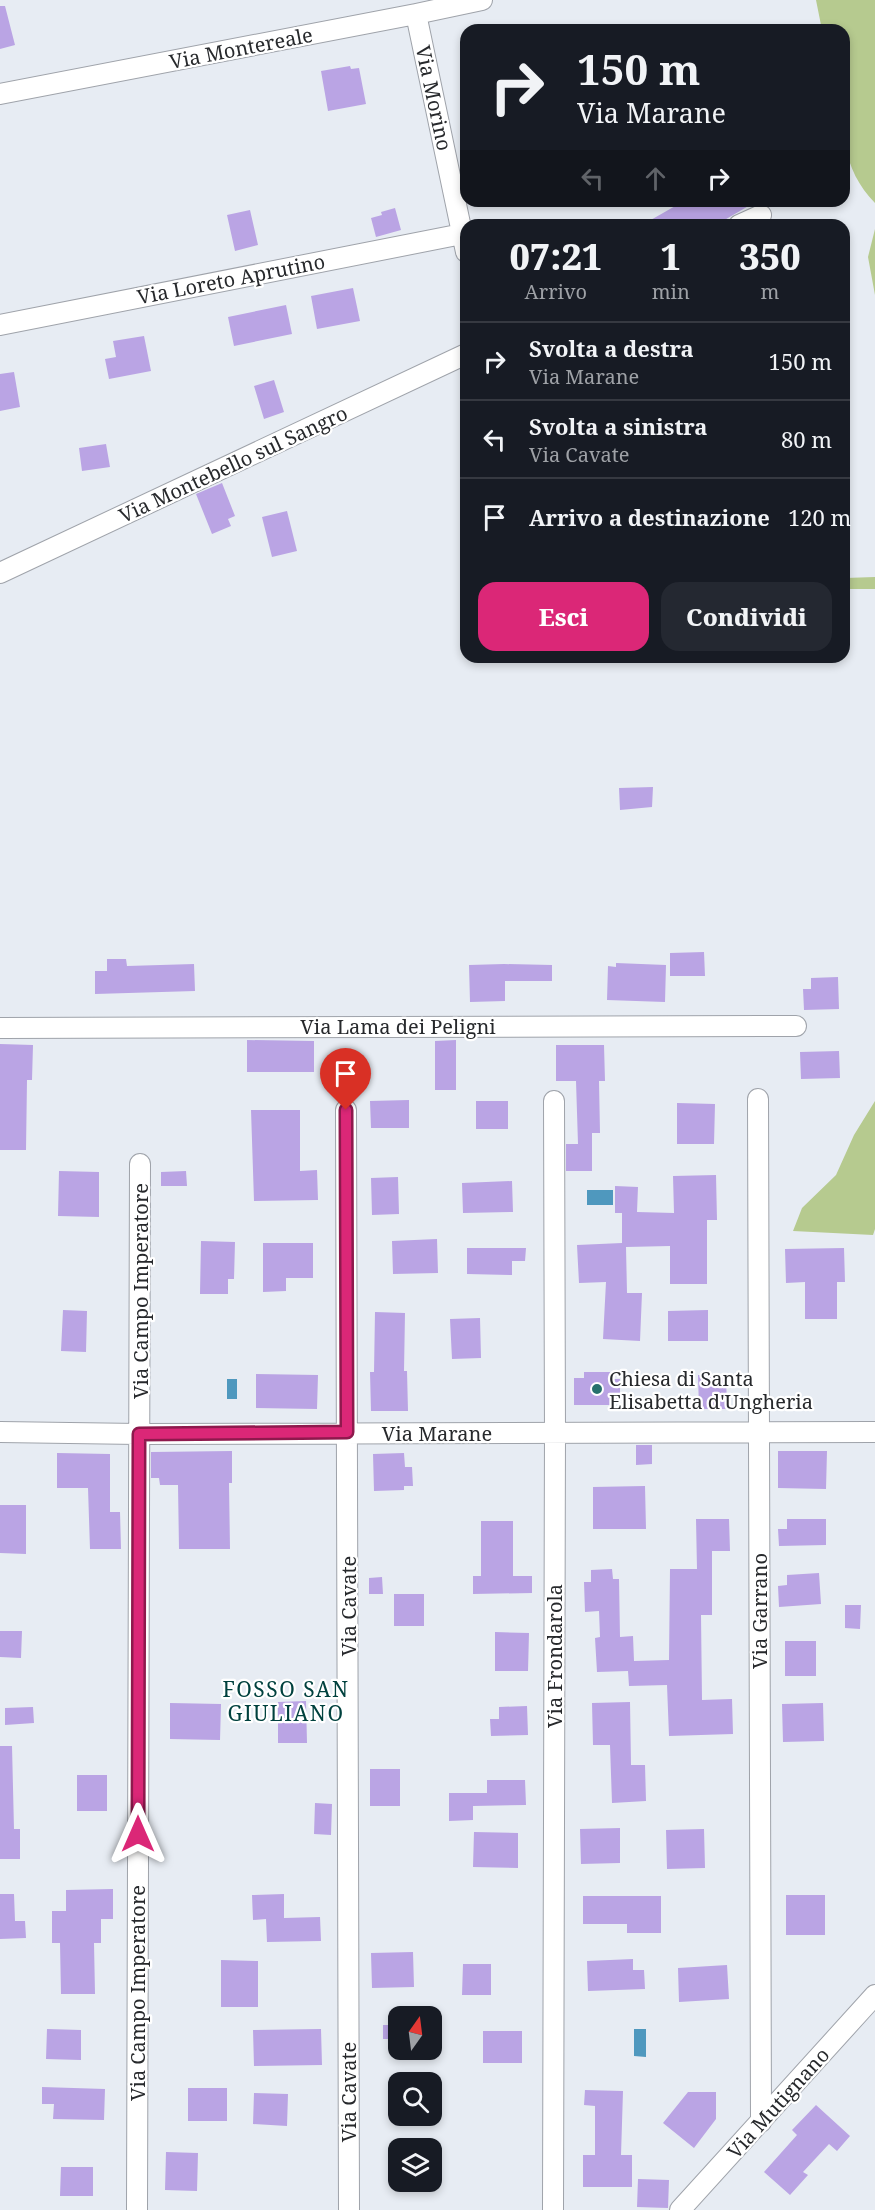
<!DOCTYPE html>
<html lang="it">
<style>
:root{--surface:#171b24;--page:#242831;--text:#f1f3f6;--muted:#9ea1a6;--line:#363941;--accent:#db2777}
body{margin:0;font-family:"Noto Serif",serif;background:var(--page);color:var(--text);height:100vh;display:flex;flex-direction:column;font-size:22px;white-space:nowrap}
*{box-sizing:border-box;margin:0}
p{font-size:20px;color:var(--muted)}
.icon{flex:none;width:33px;height:33px;fill:none;stroke:currentColor;stroke-width:2;stroke-linecap:round;stroke-linejoin:round}
.map{position:relative;flex:1;overflow:hidden}
.side{position:absolute;left:460px;top:219px;width:390px;height:444px;display:flex;flex-direction:column;background:var(--surface);border-radius:18px;box-shadow:0 3px 9px #0003}
.side>*{flex:none}
.hud{position:absolute;left:460px;top:24px;width:390px;height:183px;border-radius:18px;box-shadow:0 3px 9px #0003;background:#171b24;color:var(--text);overflow:hidden}
.needle{width:39px;rotate:14deg}
.controls{position:absolute;left:388px;top:2006px;display:grid;gap:12px}
.controls a{display:grid;place-items:center;width:54px;height:54px;border-radius:12px;background:var(--surface);box-shadow:0 3px 9px #0003;font-size:30px}
.pin{position:absolute;display:grid;place-items:center;width:51px;height:51px;color:#fff;margin:-62px -26px;border-radius:50% 50% 50% 0;rotate:-45deg;box-shadow:0 0 6px #0007}
.pin .icon{rotate:45deg}
.me{position:absolute;width:66px;margin:-33px;rotate:0deg;stroke-linejoin:round;filter:drop-shadow(0 0 4px #0008)}
.turn{display:flex;align-items:center;gap:21px;height:126px;padding:0 18px;font-size:27px}
.turn .icon{width:78px;height:78px;stroke-width:2.5}
.turn b{display:block;font-size:42px;line-height:51px}
.lanes{display:flex;align-items:center;height:57px;padding:0 18px;background:#0003;justify-content:center;gap:30px;direction:ltr}
.lanes .off{opacity:.35}
.eta{display:flex;justify-content:space-evenly;align-items:center;height:102px;text-align:center}
.eta b{font-size:36px;font-weight:800;line-height:42px}
.primary-button{display:flex;gap:12px;margin-top:auto;padding:12px 18px}
.primary-button a{flex:1;height:69px;border-radius:18px;background:var(--accent);color:#fff;font-size:24px;font-weight:800;line-height:69px;text-align:center}
.primary-button a+a{background:var(--page);color:var(--text)}
ul{padding:0;list-style:none}
li{display:flex;align-items:center;gap:18px;height:78px;padding:0 18px;border-top:2px solid var(--line)}
li div{flex:1}
li b{display:block;font-size:22px}
li em{font-style:normal}
.map>svg:first-child{display:block}
.green{fill:#b6ca8f}
.water{fill:#4f98be}
.building{fill:#baa4e4}
.lines{fill:none;stroke-linecap:round;stroke-linejoin:round}
.street-casing{stroke:#9fa3aa;stroke-width:22}
.street{stroke:#fff;stroke-width:20}
.route-casing{stroke:#8e194d;stroke-width:15}
.route{stroke:#db2777;stroke-width:10}
.poi-dot{fill:#26706c;stroke:#fff;stroke-width:2}
.labels{text-anchor:middle;dominant-baseline:central;stroke-width:4.5;stroke-linejoin:round;paint-order:stroke}
.street-label{font-size:20px;fill:#27292c;stroke:#fff}
.poi-label{font-size:20px;fill:#27292c;stroke:#fff;text-anchor:start}
.neighbourhood-label{font-size:21px;letter-spacing:1.5px;fill:#00413e;stroke:#fff}
</style>
<div class="map">
<svg width="875" height="2210" viewBox="0 0 875 2210">
<rect width="100%" height="100%" fill="#e7ecf3"/>
<path class="green" d="M816 0H875V203C859 187 849 167 845 144L844 30H822Z
M875 229V295L868 257Z
M875 577V589H845V578Z
M875 1101V1229L873 1235 793 1231 802 1208 836 1175 854 1135Z"/>
<path class="water" d="M587 1190H613V1205H587Z
M227 1379H237V1399H227Z
M634 2029H646V2057L634 2056Z"/>
<path class="building" d="M0 6H5L15 45 0 49Z
M350 66 351 69 359 68 366 104 328 111 321 71Z
M684 201H757L716 225H642Z
M395 208 401 230 376 237 371 218 382 215 381 212Z
M250 210 258 245 235 251 227 215Z
M353 288 360 321 317 329 311 296Z
M286 305 292 334 234 346 228 317Z
M144 336 151 371 109 379 105 359 116 357 113 341Z
M14 372 20 407 0 411V374Z
M274 380 284 412 264 419 254 386Z
M106 444 110 467 82 471 79 448Z
M222 483 235 516 228 519 231 526 212 534 196 494Z
M287 511 297 551 272 557 262 517Z
M653 787 652 807 620 810 619 788Z
M704 952 705 976H670V953Z
M107 959H126L127 966 194 964 195 991 95 994V971H107Z
M616 963 666 965 665 1002 607 1000 608 966 616 967Z
M504 964 552 965V981H505V1001L470 1002 469 965Z
M838 977 839 1009 804 1010 803 989H811V978Z
M247 1040 314 1041V1072H247Z
M456 1040V1090H435V1041Z
M0 1044 33 1045 32 1080H27L26 1150H0Z
M556 1045H604L605 1081H599L600 1133H592V1171H566V1144H578L576 1081H556Z
M839 1051 840 1078 801 1079 800 1052Z
M409 1100V1128H371L370 1101Z
M476 1101H508V1129H476Z
M677 1103 715 1104 714 1144H677Z
M251 1110H300V1171L317 1170 318 1200 254 1201Z
M59 1171 99 1172V1217L58 1216Z
M186 1171 187 1186H161V1172Z
M716 1175 717 1220H707V1284H670V1246L626 1247 627 1293H642L640 1341 603 1339 606 1282 579 1283 577 1245 622 1243V1213H615V1186L638 1187 637 1212 674 1213 673 1176Z
M398 1177 399 1214 372 1215 371 1178Z
M512 1181 513 1212 463 1213 462 1183Z
M437 1239 438 1273 393 1274 392 1241Z
M201 1241 235 1242 234 1279H228V1294H200Z
M263 1243H313V1278H286V1291L263 1292Z
M467 1248H526L525 1261H512V1275L467 1274Z
M844 1248 845 1282H837V1319H805V1282L786 1283 785 1249Z
M63 1310 87 1311 86 1352 61 1351Z
M708 1310V1341H668V1311Z
M375 1312 405 1313 404 1371H407L408 1411H371L370 1372H374Z
M480 1318 481 1358 452 1359 450 1319Z
M584 1372H613V1379H620V1399H615V1405H574V1378H584Z
M256 1374 318 1375 317 1409 256 1408Z
M698 1375H726L727 1409H699Z
M636 1445H652V1464L636 1465Z
M232 1451V1483H229L230 1549H179L178 1485H160L159 1478H151V1452Z
M778 1451H827L826 1489 778 1488Z
M57 1453 110 1454V1512H120L121 1549H90L88 1488H57Z
M404 1453 405 1467H412L413 1486H404V1490L374 1491 373 1454Z
M645 1486 646 1529H593V1487Z
M0 1505H26V1554L0 1553Z
M696 1519H729L730 1551H712V1615H701L702 1700 732 1699 733 1734 669 1736 667 1685 629 1686 628 1671 597 1672 595 1638 600 1637 599 1611 585 1612 584 1582H591V1570L612 1569 613 1579H619L620 1637 633 1636 634 1661 669 1660 670 1569H697Z
M787 1519H826V1545L779 1546 778 1529H787Z
M481 1521H513V1576H532V1593L473 1594V1576H481Z
M819 1573 821 1604 779 1607 778 1586 787 1585V1575Z
M382 1577 383 1594H369V1578Z
M394 1594H424V1626H394Z
M845 1605H861L860 1629 845 1628Z
M0 1631H22L21 1658 0 1657Z
M495 1632 529 1633 528 1671H495Z
M785 1641H816V1676H785Z
M306 1701 307 1743H278V1702Z
M630 1702 631 1765H645L646 1801 612 1803 610 1745H593L592 1703Z
M170 1703 221 1704 220 1740 170 1739Z
M823 1703 824 1741 783 1742 782 1704Z
M527 1706 528 1735 491 1736 490 1719H499V1707Z
M33 1707 34 1723 5 1725V1708Z
M0 1746H12L14 1829H20V1859H0Z
M370 1769H400V1806H370Z
M77 1775H107V1811H77Z
M487 1780H525L526 1805 473 1806V1820L449 1821V1793H487Z
M315 1803 332 1804 331 1835 314 1834Z
M620 1828V1863L581 1864 580 1829Z
M704 1829 705 1868 667 1869 666 1830Z
M474 1832 518 1833V1868L473 1867Z
M113 1889V1919H101V1943H94L95 1994H61L60 1943H52V1911H66V1890Z
M0 1894H14L15 1921H25L26 1938 0 1939Z
M284 1894V1918L320 1917 321 1941 267 1942 266 1919 253 1920 252 1895Z
M786 1895H825V1935H786Z
M583 1896H661V1933H627V1924H583Z
M413 1952 414 1987 372 1988 371 1953Z
M633 1959V1970H644L645 1989 588 1991 587 1961Z
M221 1960 258 1961V2007H221Z
M463 1964H491V1995H462Z
M727 1965 729 1999 679 2002 678 1968Z
M383 2025H399V2039H383Z
M47 2029 81 2030V2060L46 2059Z
M321 2029 322 2065 254 2066 253 2030Z
M483 2031H522V2063H483Z
M42 2087 105 2089 104 2120 53 2119 54 2104H42Z
M188 2088H227V2121H188Z
M585 2090 623 2091 621 2155H632V2187H583V2155H595V2106L584 2105Z
M688 2092H716V2119L694 2148 663 2123Z
M254 2093 288 2094 287 2126 253 2124Z
M816 2105 850 2136 837 2151 829 2144 803 2172 808 2175 790 2195 764 2172 797 2135 792 2130Z
M166 2152 198 2153 197 2191 165 2190Z
M61 2167H93V2196H60Z
M638 2179 669 2180 668 2208 637 2207Z"/>
<g class="lines">
<g class="street-casing">
<path id="street" d="M416 14 466 252
M0 94 416 14 482 0
M739 225 761 215
M0 325 462 234
M0 573 466 354
M0 1028 796 1026
M758 1099 761 2122
M346 1110 349 2210
M0 1432 139 1434 875 1432
M137 2210 140 1164
M553 2210 555 1433 554 1101
M680 2210 875 1995"/>
</g>
<use href="#street" class="street"/>
</g>
<g class="lines">
<g class="route-casing">
<path id="route" d="M138 1834 139 1434 347 1432 346 1110"/>
</g>
<use href="#route" class="route"/>
</g>
<circle class="poi-dot" cx="597" cy="1389" r="6"/>
<g class="labels">
<g class="street-label">
<text transform="translate(241 48) rotate(-11)">Via Montereale</text>
<text transform="translate(434 98) rotate(78)">Via Morino</text>
<text transform="translate(231 279) rotate(-11)">Via Loreto Aprutino</text>
<text transform="translate(233 464) rotate(-25)">Via Montebello sul Sangro</text>
<text x="398" y="1026">Via Lama dei Peligni</text>
<text transform="translate(140 1291) rotate(-90)">Via Campo Imperatore</text>
<text x="437" y="1433">Via Marane</text>
<text transform="translate(348 1606) rotate(-90)">Via Cavate</text>
<text transform="translate(759 1611) rotate(-90)">Via Garrano</text>
<text transform="translate(554 1656) rotate(-90)">Via Frondarola</text>
<text transform="translate(137 1993) rotate(-90)">Via Campo Imperatore</text>
<text transform="translate(348 2092) rotate(-90)">Via Cavate</text>
<text transform="translate(778 2103) rotate(-48)">Via Mutignano</text>
</g>
<g class="poi-label">
<text x="609" y="1378">Chiesa di Santa<tspan x="609" dy="23">Elisabetta d'Ungheria</tspan></text>
</g>
<g class="neighbourhood-label">
<text x="286" y="1689">FOSSO SAN<tspan x="286" dy="24">GIULIANO</tspan></text>
</g>
</g>
</svg>
<div class="controls">
<a><svg class="needle" viewBox="-14 -14 28 28"><path d="M0-13l5 13h-10z" fill="#e53935"/><path d="M0 13l5-13h-10z" fill="#9ea1a6"/></svg></a>
<a><svg class="icon" aria-label="search" viewBox="0 0 24 24"><circle cx="10" cy="10" r="6"/><path d="M15 15l6 6"/></svg></a>
<a><svg class="icon" aria-label="layers" viewBox="0 0 24 24"><path d="M12 4l9 5-9 5-9-5zM3 14l9 5 9-5"/></svg></a>
</div>
<div class="pin" style="left:346px;top:1110px;background:#d93025"><svg class="icon" aria-label="arrive" viewBox="0 0 24 24"><path d="M6 21V4h12l-3 4 3 4H6"/></svg></div>
<svg class="me" style="left:138px;top:1834px" viewBox="-20 -20 40 40"><path d="M0-17L14 15 0 8-14 15z" fill="#db2777" stroke="#fff" stroke-width="4"/></svg>
<div class="hud">
<div class="turn"><svg class="icon" aria-label="right" viewBox="0 0 24 24"><path d="M7 20v-9h11M14 6l5 5-5 5"/></svg><div><b>150 m</b>Via Marane</div></div>
<div class="lanes"><svg class="icon off" aria-label="left" viewBox="0 0 24 24"><path d="M17 20v-9H6M10 6l-5 5 5 5"/></svg><svg class="icon off" aria-label="ahead" viewBox="0 0 24 24"><path d="M12 20V5M6 11l6-6 6 6"/></svg><svg class="icon" aria-label="right" viewBox="0 0 24 24"><path d="M7 20v-9h11M14 6l5 5-5 5"/></svg></div>
</div>
<section class="side">
<div class="eta">
<div><b>07:21</b><p>Arrivo</p></div>
<div><b>1</b><p>min</p></div>
<div><b>350</b><p>m</p></div>
</div>
<ul>
<li><svg class="icon" aria-label="right" viewBox="0 0 24 24"><path d="M7 20v-9h11M14 6l5 5-5 5"/></svg><div><b>Svolta a destra</b><p>Via Marane</p></div><em>150 m</em></li>
<li><svg class="icon" aria-label="left" viewBox="0 0 24 24"><path d="M17 20v-9H6M10 6l-5 5 5 5"/></svg><div><b>Svolta a sinistra</b><p>Via Cavate</p></div><em>80 m</em></li>
<li><svg class="icon" aria-label="arrive" viewBox="0 0 24 24"><path d="M6 21V4h12l-3 4 3 4H6"/></svg><div><b>Arrivo a destinazione</b></div><em>120 m</em></li>
</ul>
<div class="primary-button"><a>Esci</a><a>Condividi</a></div>
</section>
</div>
